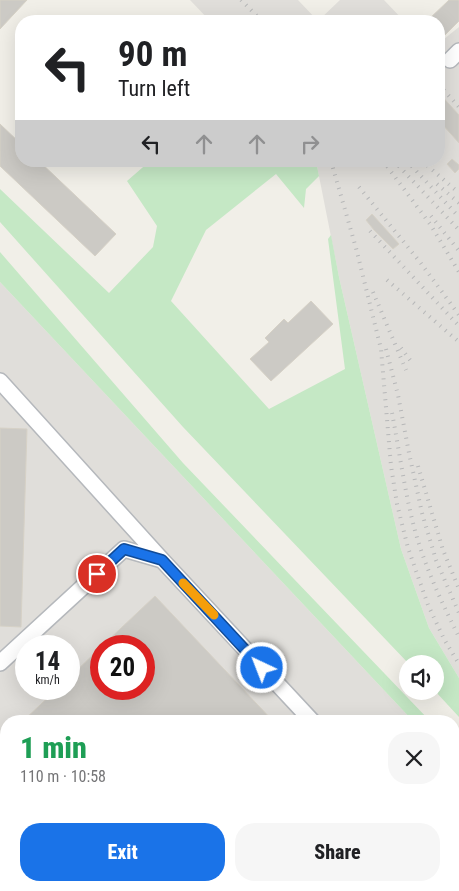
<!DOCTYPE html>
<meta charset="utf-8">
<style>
:root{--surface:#fff;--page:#f6f6f6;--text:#202124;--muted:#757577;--accent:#1a73e8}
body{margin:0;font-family:"Roboto Condensed",sans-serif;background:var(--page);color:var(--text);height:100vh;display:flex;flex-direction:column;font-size:19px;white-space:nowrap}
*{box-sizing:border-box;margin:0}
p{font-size:16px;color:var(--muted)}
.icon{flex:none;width:28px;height:28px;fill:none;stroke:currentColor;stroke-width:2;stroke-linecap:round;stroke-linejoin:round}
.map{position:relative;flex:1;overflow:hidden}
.panel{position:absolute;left:0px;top:715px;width:460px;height:176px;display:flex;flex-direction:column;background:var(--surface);border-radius:20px 20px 0 0;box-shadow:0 5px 20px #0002}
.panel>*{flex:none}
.banner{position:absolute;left:15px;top:15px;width:430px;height:152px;border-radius:20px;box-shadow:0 5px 20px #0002;background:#fff;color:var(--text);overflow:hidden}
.tools{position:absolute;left:399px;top:655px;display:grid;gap:10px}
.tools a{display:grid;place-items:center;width:45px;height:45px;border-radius:50%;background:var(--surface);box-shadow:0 5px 20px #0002;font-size:25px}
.speed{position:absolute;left:15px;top:635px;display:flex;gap:10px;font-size:25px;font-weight:700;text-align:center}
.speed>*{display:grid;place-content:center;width:65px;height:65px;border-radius:50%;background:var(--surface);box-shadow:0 5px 20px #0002;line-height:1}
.speed small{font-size:12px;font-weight:400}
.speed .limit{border:8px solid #d22;background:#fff;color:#111}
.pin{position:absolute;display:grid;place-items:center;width:42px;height:42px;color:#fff;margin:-21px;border:2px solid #fff;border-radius:50%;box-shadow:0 1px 5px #0007}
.me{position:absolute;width:55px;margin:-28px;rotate:317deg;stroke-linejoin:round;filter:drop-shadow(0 0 4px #0008)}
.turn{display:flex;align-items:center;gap:18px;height:105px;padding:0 20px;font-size:22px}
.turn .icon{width:65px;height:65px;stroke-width:2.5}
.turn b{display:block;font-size:35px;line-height:42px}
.lanes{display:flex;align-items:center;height:48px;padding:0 20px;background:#0003;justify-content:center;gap:25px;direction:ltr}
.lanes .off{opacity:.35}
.round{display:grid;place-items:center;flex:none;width:52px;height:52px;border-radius:20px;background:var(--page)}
.overview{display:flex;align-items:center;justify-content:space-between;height:85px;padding:0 20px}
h1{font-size:30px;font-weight:800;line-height:38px;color:#1e9e55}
.cta{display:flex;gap:10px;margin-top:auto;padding:10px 20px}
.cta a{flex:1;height:58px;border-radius:20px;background:var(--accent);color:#fff;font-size:20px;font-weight:800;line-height:58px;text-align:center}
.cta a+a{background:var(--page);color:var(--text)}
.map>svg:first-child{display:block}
.industrial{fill:#e0deda;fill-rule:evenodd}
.green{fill:#c5e8c5}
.building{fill:#cccac5;stroke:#d6d1c6}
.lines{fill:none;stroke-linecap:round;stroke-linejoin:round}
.minor-casing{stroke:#b5b8bc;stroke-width:18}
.minor{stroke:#fff;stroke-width:15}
.rail{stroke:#b6b7b8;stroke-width:4;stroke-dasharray:1 6;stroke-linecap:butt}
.route-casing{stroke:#114b97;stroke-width:12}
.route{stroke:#1a73e8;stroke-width:9}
.slow{stroke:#f59e0b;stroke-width:9}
</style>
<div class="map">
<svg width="459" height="891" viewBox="0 0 459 891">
<rect width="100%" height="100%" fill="#f1efe8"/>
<path class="industrial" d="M190 0H298L318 21 340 0H384L404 21H210Z
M459 27V678L429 628 401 549 339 277 316 161H439V43Z
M0 282 413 721H6V885H454V764L459 770V891H0ZM26 646H69V689H26ZM101 646H144V689H101Z"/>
<path class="green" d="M150 161H316L319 176 306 189 304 208 276 174 206 230 171 301 269 409 345 369 328 239 331 235 339 277 401 549 429 628 459 678V717L435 691V664H409L183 427 0 222V189L109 293 153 247 157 226 127 181Z
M0 252 183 463 430 721H413L0 282Z"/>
<path class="building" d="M0 0H27L0 29Z
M449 0H458L459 1V21L439 41V21H427Z
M439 93 459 115V143L442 124 439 127Z
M0 124 21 144V161H39L116 234 95 256 0 166Z
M452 159 459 165V169L455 173 447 164Z
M372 214 399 244 393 249 374 230 366 220Z
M311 301 333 324 271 381 250 359 269 342 265 338 284 319 288 323Z
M0 428 27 429 21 627 0 626Z
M155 596 273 721H23L57 689H69V678L101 647V689H144V646H102Z
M6 737V885H210L203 891H0V743Z
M454 876 459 881V891H375L381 885H454Z"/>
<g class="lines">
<g class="minor-casing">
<path id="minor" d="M450 60 459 51
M0 381 162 560 312 721
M0 663 124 549 162 560
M288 891 294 885"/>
</g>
<use href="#minor" class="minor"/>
<path class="rail" d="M241 0 262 21
M439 85 459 107
M331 161 356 248 381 349 391 466 397 504 408 548 428 605 444 639 459 664
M383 161 430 224 459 272
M394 161 459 230
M407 161 459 217
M422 161 459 193
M437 184 459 203
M359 187 420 262 459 315
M431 216 459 251
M370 231 459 326
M387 280 459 342
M373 292 406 370
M401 348 413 364
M386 349 398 395 409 453 422 513 436 560 459 613
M392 413C399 449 404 487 413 523 423 563 441 601 459 637
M418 466 443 550 459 589"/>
</g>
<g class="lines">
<g class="route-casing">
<path id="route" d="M97 574 124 549 162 560 262 668"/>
</g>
<use href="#route" class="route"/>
<path class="slow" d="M183 583 214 615"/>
</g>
</svg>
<div class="tools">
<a><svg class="icon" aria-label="sound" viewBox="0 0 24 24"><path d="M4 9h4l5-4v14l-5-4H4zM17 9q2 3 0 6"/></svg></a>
</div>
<div class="speed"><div>14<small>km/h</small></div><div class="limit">20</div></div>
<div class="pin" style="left:97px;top:574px;background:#d93025"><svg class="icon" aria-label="arrive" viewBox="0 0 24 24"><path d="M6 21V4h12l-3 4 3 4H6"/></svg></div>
<svg class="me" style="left:262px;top:668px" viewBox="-20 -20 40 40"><circle r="17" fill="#1a73e8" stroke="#fff" stroke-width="3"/><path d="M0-11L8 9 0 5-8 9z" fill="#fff"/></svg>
<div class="banner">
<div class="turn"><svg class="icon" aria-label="left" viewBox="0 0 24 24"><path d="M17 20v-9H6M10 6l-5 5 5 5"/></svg><div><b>90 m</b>Turn left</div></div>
<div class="lanes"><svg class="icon" aria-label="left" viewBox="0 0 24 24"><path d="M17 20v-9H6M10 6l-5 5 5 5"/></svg><svg class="icon off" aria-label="ahead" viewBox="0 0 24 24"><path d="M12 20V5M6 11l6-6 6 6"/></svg><svg class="icon off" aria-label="ahead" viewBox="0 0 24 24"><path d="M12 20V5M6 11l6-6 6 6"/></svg><svg class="icon off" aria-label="right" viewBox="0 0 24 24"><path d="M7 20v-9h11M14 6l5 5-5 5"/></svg></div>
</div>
<section class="panel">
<div class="overview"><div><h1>1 min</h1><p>110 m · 10:58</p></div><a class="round"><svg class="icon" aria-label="close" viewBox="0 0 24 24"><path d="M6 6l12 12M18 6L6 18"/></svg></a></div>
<div class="cta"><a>Exit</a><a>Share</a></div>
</section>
</div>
